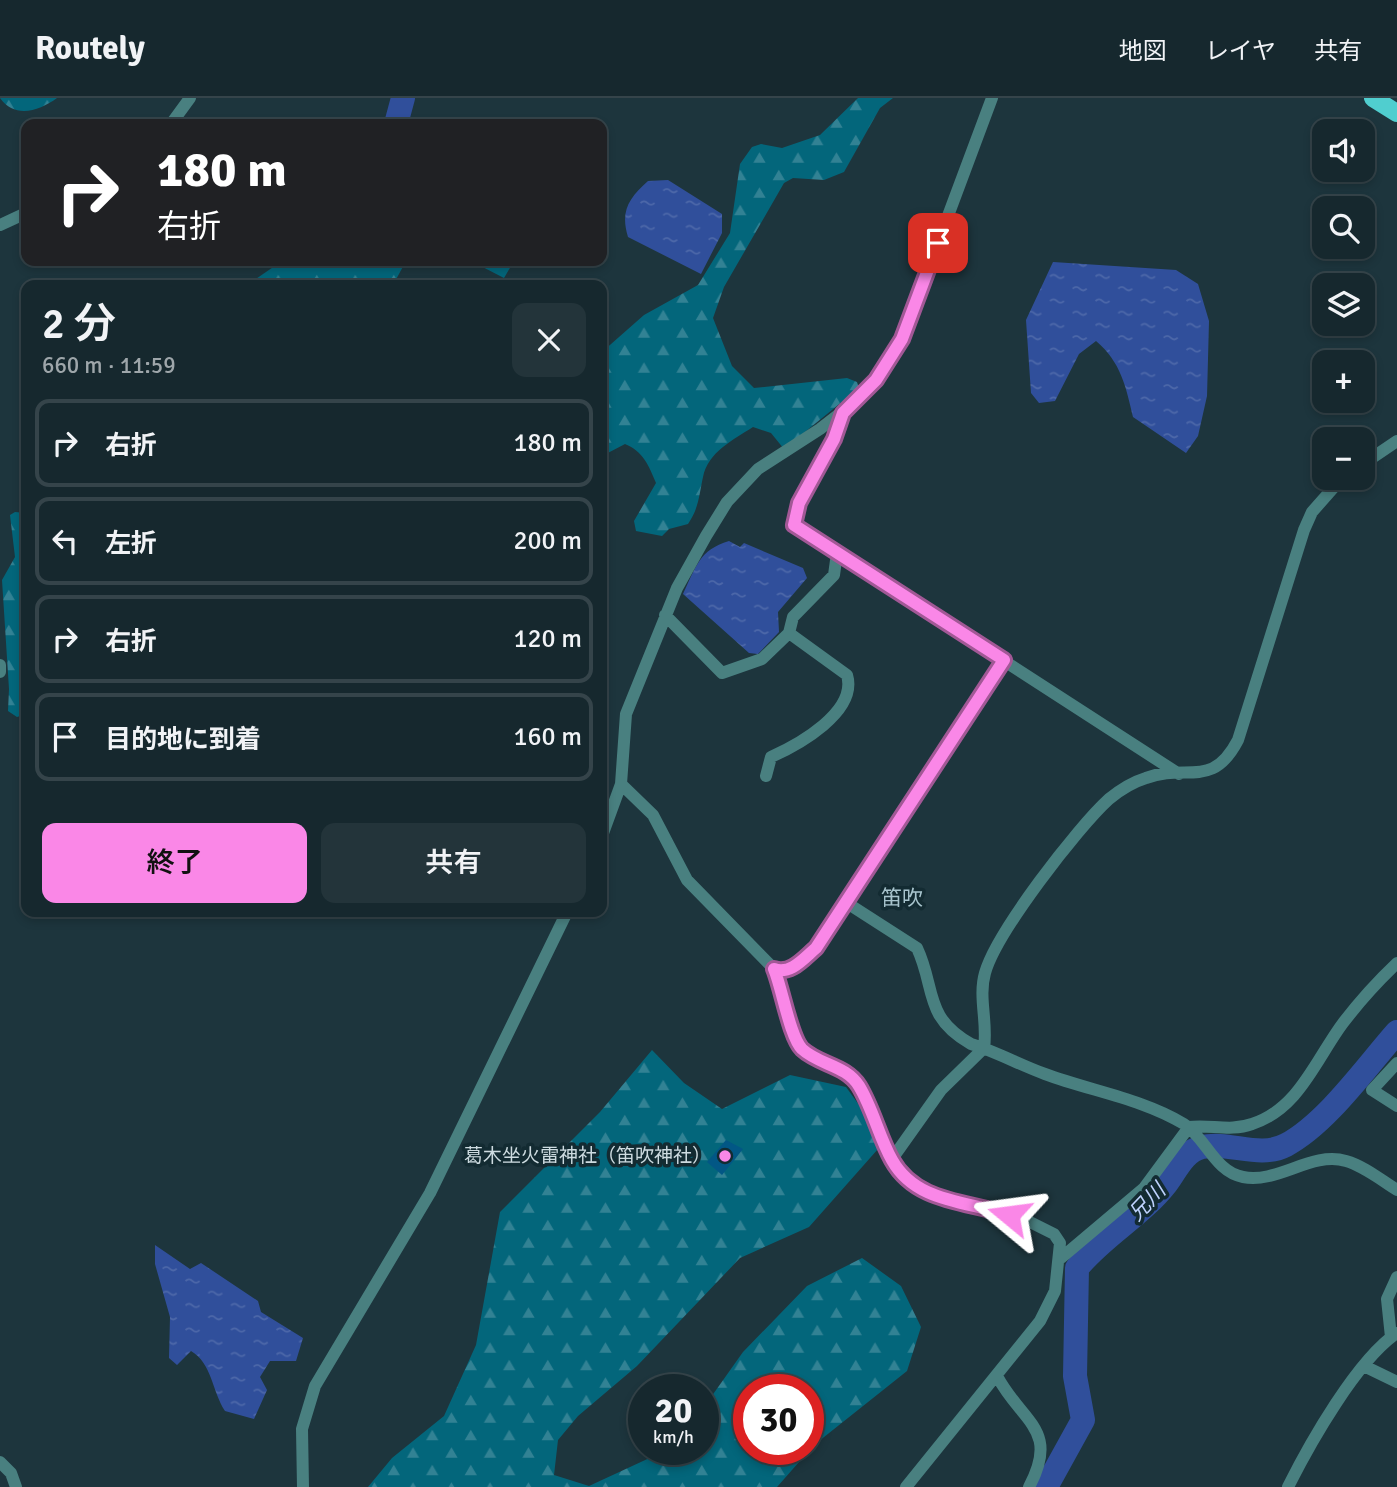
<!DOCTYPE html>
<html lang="ja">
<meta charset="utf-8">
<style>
:root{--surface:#16282e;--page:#23343a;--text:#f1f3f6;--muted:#9ea6aa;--line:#35444a;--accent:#fa87e7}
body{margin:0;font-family:Signika,"Noto Sans JP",sans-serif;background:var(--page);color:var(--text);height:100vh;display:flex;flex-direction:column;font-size:26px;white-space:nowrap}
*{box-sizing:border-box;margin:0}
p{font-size:23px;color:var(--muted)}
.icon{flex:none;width:38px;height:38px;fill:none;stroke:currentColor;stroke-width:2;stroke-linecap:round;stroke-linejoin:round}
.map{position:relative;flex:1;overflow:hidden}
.sheet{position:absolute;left:21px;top:182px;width:586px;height:637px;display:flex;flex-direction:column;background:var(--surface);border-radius:14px;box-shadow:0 4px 10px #0003,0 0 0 2px var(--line)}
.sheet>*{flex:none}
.banner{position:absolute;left:21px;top:21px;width:586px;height:147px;border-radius:14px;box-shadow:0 4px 10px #0003,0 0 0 2px var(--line);background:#202124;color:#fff;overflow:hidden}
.tools{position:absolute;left:1312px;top:21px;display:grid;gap:14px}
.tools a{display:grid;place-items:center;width:63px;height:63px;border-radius:14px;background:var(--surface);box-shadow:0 4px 10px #0003,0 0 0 2px var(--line);font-size:35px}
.speed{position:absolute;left:628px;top:1276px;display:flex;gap:14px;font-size:35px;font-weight:700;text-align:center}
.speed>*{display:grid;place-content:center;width:91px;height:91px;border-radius:50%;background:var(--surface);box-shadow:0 4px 10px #0003,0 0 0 2px var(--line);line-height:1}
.speed small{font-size:18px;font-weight:400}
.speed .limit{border:10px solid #d22;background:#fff;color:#111}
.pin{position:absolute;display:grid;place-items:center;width:60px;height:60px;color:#fff;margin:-30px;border-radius:14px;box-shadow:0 4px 10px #0006}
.me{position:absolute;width:77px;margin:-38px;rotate:286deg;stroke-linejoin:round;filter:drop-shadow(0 0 5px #0008)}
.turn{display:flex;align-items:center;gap:24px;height:147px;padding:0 21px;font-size:32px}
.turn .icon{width:91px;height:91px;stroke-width:2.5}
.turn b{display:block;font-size:49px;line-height:60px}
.round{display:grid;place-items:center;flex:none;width:74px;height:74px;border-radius:14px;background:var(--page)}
.headline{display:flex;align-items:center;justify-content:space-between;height:119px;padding:0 21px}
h1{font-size:42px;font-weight:600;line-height:52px}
.cta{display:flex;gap:14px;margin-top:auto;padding:14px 21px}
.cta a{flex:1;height:80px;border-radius:14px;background:var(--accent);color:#111;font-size:28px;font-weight:600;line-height:80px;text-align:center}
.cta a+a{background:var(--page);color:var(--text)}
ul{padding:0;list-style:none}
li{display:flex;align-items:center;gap:21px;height:88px;margin:0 14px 10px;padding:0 7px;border:4px solid var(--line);border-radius:14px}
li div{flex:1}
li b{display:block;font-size:26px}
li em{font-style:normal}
header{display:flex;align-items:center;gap:42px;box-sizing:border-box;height:98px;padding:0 35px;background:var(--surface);border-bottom:2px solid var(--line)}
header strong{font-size:33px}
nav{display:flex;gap:38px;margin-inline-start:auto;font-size:24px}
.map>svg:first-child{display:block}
.forest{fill:url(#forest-firs);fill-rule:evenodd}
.water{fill:url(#water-ripples)}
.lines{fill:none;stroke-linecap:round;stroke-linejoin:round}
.river{stroke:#304f9b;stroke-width:24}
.building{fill:#025785}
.street{stroke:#498080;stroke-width:12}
.primary{stroke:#50cecf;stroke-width:18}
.route-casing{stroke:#a25896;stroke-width:18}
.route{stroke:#fa87e7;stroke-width:12}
.poi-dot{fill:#fa87e7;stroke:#132b32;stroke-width:2.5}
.labels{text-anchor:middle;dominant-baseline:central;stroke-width:7;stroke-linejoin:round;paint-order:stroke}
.poi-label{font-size:19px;fill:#cddbe0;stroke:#132b32;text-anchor:end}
.neighbourhood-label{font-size:21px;fill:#a8c4cd;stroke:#132b32}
.water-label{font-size:21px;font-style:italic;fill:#bed2fd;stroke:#132b32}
</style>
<header>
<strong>Routely</strong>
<nav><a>地図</a><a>レイヤ</a><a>共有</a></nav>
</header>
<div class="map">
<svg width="1397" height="1389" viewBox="0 0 1397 1389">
<defs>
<pattern id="forest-firs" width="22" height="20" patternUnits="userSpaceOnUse" patternTransform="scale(1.75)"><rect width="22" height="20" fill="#03667b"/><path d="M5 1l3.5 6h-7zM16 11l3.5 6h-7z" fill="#328294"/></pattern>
<pattern id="water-ripples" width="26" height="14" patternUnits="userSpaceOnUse" patternTransform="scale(1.75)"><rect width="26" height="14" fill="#304f9b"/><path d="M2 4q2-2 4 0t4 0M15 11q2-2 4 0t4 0" fill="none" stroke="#4d68a9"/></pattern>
</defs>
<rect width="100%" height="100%" fill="#1d353d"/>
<path class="forest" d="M0 0H57C39 13 15 21 0 0Z
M858 0H893L880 10 844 74 824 82 793 80 784 85 724 189 713 220 732 268 754 290 847 280 857 284 859 290 784 351 771 335 753 329C733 342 708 354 703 379 699 397 699 410 688 426L669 431 662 438 636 433 634 423 656 385C649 368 643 353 625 346L602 358V254L644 217 698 187 730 135 740 66 752 49 761 46 782 50 820 37Z
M282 163H406L393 187H247Z
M471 163H514L504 180Z
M15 414 26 415V616L17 619 8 613 9 591 2 482 15 459 10 417Z
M652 952 684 985 722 1011 790 977 846 989 878 1033V1051L809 1129 740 1160 637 1268 578 1318 558 1342 554 1377 589 1388 669 1351H704V1309L743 1254 807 1188 862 1160 901 1188 921 1229 907 1273 814 1347 777 1389H368L392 1360 444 1318 476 1247 500 1114 600 1014ZM749 1292H808V1351H749Z"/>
<path class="water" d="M668 82 722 116V135L701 176 628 139C620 113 629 100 648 83Z
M1053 164 1176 172 1198 186 1209 223 1207 298 1198 338 1186 355 1133 319C1126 289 1121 264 1096 243L1079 256 1055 303 1039 305 1031 295 1026 222Z
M729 443 740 449 744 445 803 470 807 480 778 514 779 534 758 556 749 555 683 496C696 469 699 452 729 443Z
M155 1147 190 1171 201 1165 258 1203 261 1214 303 1240 296 1263H270L260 1279 267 1292 254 1321 225 1313C212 1293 212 1265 191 1253L177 1267 169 1260 170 1219 155 1166Z"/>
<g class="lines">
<path class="river" d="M396 26 403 0
M1046 1389 1083 1322 1075 1278 1077 1170C1103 1138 1141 1118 1166 1086 1176 1073 1184 1053 1202 1049 1230 1043 1259 1061 1286 1047 1327 1025 1366 969 1397 934"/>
</g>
<path class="building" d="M726 1042 743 1051 722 1077 707 1064Z"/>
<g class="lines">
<path class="street" d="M171 26 190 0
M0 127 26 115
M843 315C830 354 804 386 794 427L1179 676
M1363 366 1397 343
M665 517 722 575 762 561 789 535
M0 567V574
M766 678 771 659C798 647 858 614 847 577L789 535 793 519 834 477 837 455
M621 686 653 717 687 782 774 871 785 899 793 939 801 950 843 972 859 988 892 1061 907 1082 929 1097 1030 1124 1054 1136 1060 1145 1055 1193 1040 1223 906 1389
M602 738 621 686 626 616 677 490 706 438 727 404 758 371 820 331 865 296 887 268 902 241 992 0
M847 805 917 850C936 890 923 919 971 946 997 954 1020 967 1045 976 1091 993 1143 1001 1184 1026 1206 1040 1215 1074 1243 1079 1278 1086 1311 1053 1346 1063 1364 1068 1381 1082 1397 1092
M774 871C791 877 804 860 816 850L1004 562
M1397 965 1372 992 1397 1008
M892 1061 941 992 984 950C988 925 978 899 985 875 996 835 1077 730 1109 701 1120 692 1133 684 1146 680 1187 665 1212 692 1238 642L1304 432 1312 414 1342 380
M1061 1160 1144 1090 1189 1029C1210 1026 1230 1034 1252 1026 1299 1011 1316 961 1343 925 1359 904 1378 883 1397 865
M1391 1239 1387 1201 1397 1179
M1364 1268 1397 1284
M997 1278C1022 1325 1060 1331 1029 1389
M0 1364 11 1375 16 1389
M303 1389 302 1331 315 1288 430 1095 567 814
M1288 1389C1310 1345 1357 1262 1397 1235"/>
<path class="primary" d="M1373 0 1397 15"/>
</g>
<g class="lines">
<g class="route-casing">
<path id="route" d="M938 145 902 241 876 282 843 315 834 341 799 405 794 427 1004 562 816 850C804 860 791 877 774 871 782 890 790 939 802 951 819 967 846 967 859 988 873 1011 879 1039 892 1062 916 1105 967 1103 1009 1117"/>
</g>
<use href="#route" class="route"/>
</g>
<circle class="poi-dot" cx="725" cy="1058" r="7"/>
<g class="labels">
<g class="poi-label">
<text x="711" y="1058">葛木坐火雷神社（笛吹神社）</text>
</g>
<g class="neighbourhood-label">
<text x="902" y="800">笛吹</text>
</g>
<g class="water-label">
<text transform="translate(1147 1104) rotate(-46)">兄川</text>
</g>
</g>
</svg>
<div class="tools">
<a><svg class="icon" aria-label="sound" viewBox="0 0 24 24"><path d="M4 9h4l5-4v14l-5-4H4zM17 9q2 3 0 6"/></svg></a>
<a><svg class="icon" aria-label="search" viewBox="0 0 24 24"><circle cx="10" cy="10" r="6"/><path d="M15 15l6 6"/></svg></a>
<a><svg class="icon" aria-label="layers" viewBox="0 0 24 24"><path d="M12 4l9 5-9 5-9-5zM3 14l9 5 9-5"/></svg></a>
<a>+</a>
<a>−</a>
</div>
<div class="speed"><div>20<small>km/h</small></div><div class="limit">30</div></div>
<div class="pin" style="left:938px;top:145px;background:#d93025"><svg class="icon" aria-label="arrive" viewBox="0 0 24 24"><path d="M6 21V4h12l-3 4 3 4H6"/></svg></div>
<svg class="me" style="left:1009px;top:1117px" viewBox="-20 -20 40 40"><path d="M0-17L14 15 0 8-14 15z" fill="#fa87e7" stroke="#fff" stroke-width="4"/></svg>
<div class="banner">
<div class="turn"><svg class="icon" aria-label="right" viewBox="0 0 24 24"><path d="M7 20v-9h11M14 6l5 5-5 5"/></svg><div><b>180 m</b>右折</div></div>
</div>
<section class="sheet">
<div class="headline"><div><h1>2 分</h1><p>660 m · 11:59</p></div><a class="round"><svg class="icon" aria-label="close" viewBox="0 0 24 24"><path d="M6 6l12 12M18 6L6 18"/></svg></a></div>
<ul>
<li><svg class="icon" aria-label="right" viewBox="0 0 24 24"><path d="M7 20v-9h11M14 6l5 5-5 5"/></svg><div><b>右折</b></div><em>180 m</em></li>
<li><svg class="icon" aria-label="left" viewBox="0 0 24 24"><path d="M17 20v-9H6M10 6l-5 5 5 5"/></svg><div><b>左折</b></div><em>200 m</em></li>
<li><svg class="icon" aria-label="right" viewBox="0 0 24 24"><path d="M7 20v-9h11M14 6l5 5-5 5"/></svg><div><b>右折</b></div><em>120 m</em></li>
<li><svg class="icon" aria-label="arrive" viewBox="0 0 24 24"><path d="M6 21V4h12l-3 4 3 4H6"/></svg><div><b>目的地に到着</b></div><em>160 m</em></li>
</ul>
<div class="cta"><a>終了</a><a>共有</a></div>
</section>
</div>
